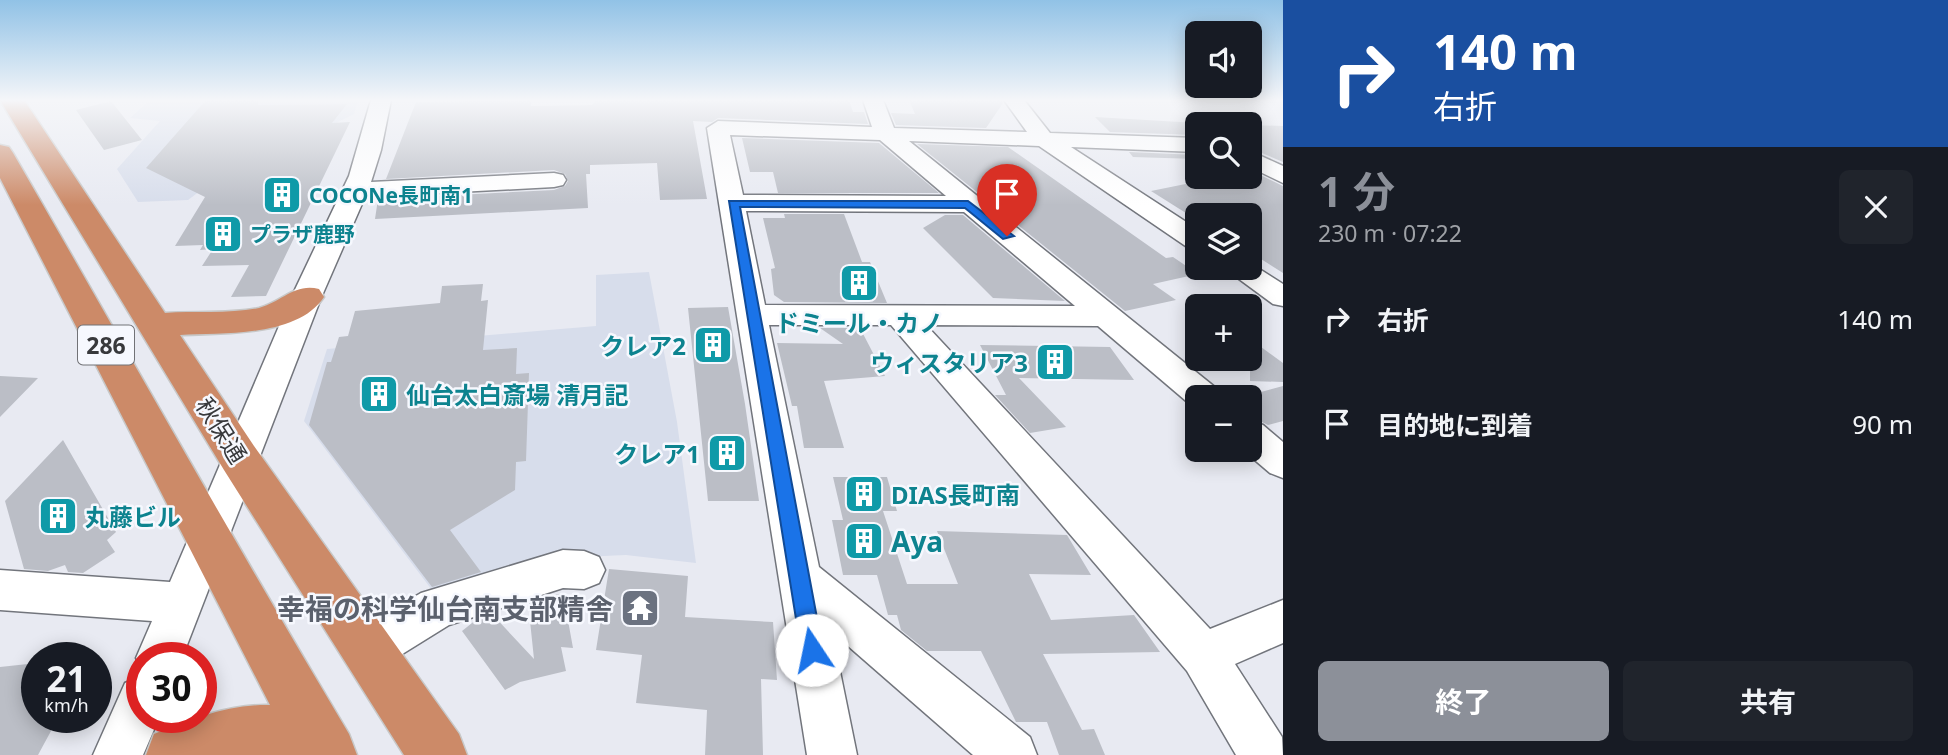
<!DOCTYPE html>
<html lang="ja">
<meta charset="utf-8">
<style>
:root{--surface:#171b24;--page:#20242c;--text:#f1f3f6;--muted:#9ea1a6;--accent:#8c9099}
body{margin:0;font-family:"Noto Sans","Noto Sans JP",sans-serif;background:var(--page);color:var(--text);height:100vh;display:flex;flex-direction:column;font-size:26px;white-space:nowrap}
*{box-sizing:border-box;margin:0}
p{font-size:23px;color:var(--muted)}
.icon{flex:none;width:38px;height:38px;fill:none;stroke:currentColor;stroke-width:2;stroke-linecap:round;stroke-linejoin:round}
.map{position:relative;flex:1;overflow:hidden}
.sheet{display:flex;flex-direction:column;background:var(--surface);width:665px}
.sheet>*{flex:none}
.banner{background:#1a4fa0;color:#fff;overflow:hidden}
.fabs{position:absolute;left:1185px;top:21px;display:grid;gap:14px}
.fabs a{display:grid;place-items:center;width:77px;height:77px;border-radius:10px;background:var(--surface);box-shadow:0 4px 18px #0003;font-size:35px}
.speed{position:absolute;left:21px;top:642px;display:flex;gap:14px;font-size:35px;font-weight:700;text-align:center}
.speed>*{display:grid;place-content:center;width:91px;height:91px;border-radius:50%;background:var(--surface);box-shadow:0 4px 18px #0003;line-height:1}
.speed small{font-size:18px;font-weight:400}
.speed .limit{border:10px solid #d22;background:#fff;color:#111}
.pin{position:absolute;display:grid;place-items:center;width:60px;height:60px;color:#fff;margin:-72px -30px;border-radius:50% 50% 50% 0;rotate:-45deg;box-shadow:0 0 7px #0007}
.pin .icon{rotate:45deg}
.me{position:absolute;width:77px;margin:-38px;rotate:349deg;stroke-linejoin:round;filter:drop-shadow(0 0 5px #0008)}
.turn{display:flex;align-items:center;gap:24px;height:147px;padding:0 35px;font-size:32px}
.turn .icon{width:91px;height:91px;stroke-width:2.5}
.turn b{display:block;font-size:49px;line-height:60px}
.round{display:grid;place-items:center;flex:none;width:74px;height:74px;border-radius:10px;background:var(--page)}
.summary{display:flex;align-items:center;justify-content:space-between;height:119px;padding:0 35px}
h1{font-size:42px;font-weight:700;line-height:52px;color:var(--accent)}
.primary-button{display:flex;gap:14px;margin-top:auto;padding:14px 35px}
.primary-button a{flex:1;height:80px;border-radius:10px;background:var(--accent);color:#fff;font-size:28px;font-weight:700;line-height:80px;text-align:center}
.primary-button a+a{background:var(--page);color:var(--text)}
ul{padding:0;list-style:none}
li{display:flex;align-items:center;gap:21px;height:105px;padding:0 35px}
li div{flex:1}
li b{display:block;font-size:26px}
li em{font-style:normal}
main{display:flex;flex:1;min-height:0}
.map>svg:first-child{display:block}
.built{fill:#d7ddeb}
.building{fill:#bbbec6}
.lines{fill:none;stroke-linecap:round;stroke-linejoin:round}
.minor-casing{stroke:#72757c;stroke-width:3}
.highway-casing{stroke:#c7c8c8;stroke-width:3}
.minor{fill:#fff;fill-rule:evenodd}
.highway{fill:#cc8a68;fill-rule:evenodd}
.route{fill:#1a73e8;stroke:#114b97;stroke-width:2}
.labels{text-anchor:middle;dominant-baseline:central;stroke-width:5;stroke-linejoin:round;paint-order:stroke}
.far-culture-label{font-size:21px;font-weight:bold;fill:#0d838f;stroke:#f6f8fe;text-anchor:start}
.shield{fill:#f6f8fe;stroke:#717276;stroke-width:2}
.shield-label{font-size:23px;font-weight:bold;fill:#38393c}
.culture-label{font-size:24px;font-weight:bold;fill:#0d838f;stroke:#f6f8fe;text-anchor:end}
.street-label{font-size:24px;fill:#38393c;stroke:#f6f8fe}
.near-culture-label{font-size:28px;font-weight:bold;fill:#0d838f;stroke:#f6f8fe;text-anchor:start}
.near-worship-label{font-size:28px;font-weight:bold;fill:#5b616d;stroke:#f6f8fe;text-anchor:end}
</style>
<main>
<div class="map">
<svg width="1283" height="755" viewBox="0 0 1283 755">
<rect width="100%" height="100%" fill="#e8eaf2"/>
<path class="built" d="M358 100 354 114 200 191 188 200 138 202 117 169 160 121 130 118 148 102Z
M649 272 677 422 696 563 626 555 558 558 435 594 304 421 327 349 596 326V275Z"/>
<path class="building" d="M206 100H258V105L347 104 332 123 350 122 266 296 231 297 249 265 202 266 213 249 200 250 203 245 175 246 205 197 146 168Z
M531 100V106L592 105 596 100H849L853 112H864L868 124 718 118 712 122 693 121 707 199 660 200 657 163 590 165V174H586L588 208 375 219 378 199 554 190 565 186 568 181 565 174 554 170 386 179 416 102Z
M909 100H1001L1003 103 986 128 896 125 891 113 915 114Z
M111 101 142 140 104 150 76 110Z
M1095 117 1197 123V135L1110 132Z
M1250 125 1283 126V162L1250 148Z
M742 138 879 143 939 193H778L773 172H750Z
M917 144 1008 147 1166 258 1173 257 1198 274 1153 284 1176 300 1125 311Z
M1129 152 1197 155V159L1133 157Z
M1250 170 1283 186V273L1250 252V215H1197V220L1151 191 1220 177H1250Z
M784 214H844L862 262H870L887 303 784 302 774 295 771 269 775 268 763 218H785Z
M945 215H963L1065 301 993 298 923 228Z
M483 284 481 301 488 300 483 350 517 348 516 374 529 373 526 461 516 462 515 490 450 530 481 572 432 587 309 425 327 362H331L339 337 348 336 355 311 440 303 442 286Z
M728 307 745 404 759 501H708L688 308Z
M820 328H860L885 376 824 381 844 448H804L797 406H792L777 343 843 344Z
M1250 339 1283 363V382L1250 381Z
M980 345 1110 347 1134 380 1019 378 1066 427 1030 433 995 395H1006Z
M0 376 38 378 0 417Z
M1283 386V421L1268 425 1250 416V395Z
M63 440 116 532 107 540 115 552 83 573 68 572 65 565 48 571 24 569 5 501Z
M833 477H887L897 511H883L907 584H958L937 531 1067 535 1091 575 1029 574 1051 620 1134 615 1160 652 1043 654 1082 730 1094 729 1105 755H1059L1047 722H1016L981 651H927L901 630 897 615H888L877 575H843L832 520H843Z
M609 569 688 576 685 617 773 622 777 680 761 679 763 755H705L707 710 636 703 642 655 596 650Z
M563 593 573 648 561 647 566 671 520 682 505 690 462 631 477 619 492 614 534 659 528 602Z
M37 663V718H58L38 755H0V667Z"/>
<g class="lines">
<g class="minor-casing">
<path id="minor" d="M371 100H391L381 150 371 182 554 173 563 175 566 180 563 185 554 187 365 197 321 298 182 658H142V672L136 658 152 621 0 610V570L170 582 291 298 349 176Z
M863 100H883L894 128 1027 132 1004 100H1024L1050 133 1197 138V152L1071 147 1197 229V249L1187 247 1039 146 909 141 1216 388 1221 397H1197V407L1192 406 1098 326 926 325 1210 629 1283 600V643L1235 664 1282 737 1283 755H1236L1187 671 891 325H769L819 567 1030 737 1037 755H973L832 632 857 755H807L707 128 718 121 872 127ZM730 135 880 140 946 196 743 195ZM746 211 964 212 1075 306 765 305Z
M1250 151 1283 166V183L1250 167Z
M1250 263 1283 284V306L1273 304 1224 268H1250Z
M1250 421 1263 425 1283 442V478L1270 473 1243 450H1250Z
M563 550 584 551 599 557 605 570 599 583 584 589 563 588 449 625 383 666 367 672 351 666 344 650 351 634 421 593Z
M142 676V718H159L143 755H93L125 683Z"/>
</g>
<g class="highway-casing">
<path id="highway" d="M0 100H24L165 313C193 311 232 314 259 308 282 302 294 283 319 289L324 297C298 337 223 333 180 335L254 446 459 734 467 755H404L224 470Z
M0 145 9 147 13 153C125 347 234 542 349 734L357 755H146L154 734C191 719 229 704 270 705L0 178Z"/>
</g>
<use href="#minor" class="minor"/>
<use href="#highway" class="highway"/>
</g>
<linearGradient id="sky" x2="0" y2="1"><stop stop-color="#91c2e6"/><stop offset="0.49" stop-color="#f5f6f9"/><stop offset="1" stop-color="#f5f6f9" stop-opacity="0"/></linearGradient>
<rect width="1283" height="205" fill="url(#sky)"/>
<path class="route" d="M729 201H968L1014 236 1003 239 965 208 740 207 823 650 820 658 812 661 804 658 801 650Z"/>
<defs>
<g id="building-square" transform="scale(2.0125)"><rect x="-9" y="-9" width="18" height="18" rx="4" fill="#0f9aa8" stroke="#f6f8fe"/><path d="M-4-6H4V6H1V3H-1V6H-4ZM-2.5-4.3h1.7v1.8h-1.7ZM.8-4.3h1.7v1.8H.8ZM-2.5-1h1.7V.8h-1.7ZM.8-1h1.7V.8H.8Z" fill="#fff"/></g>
<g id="temple-square" transform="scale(2.0125)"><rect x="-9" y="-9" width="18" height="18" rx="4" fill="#6b7280" stroke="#f6f8fe"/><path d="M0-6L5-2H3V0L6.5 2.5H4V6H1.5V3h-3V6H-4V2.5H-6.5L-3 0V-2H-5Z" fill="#fff"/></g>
</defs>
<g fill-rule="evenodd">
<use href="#building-square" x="282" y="195"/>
<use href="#building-square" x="223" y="234"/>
<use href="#building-square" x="859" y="283"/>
<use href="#building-square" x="713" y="345"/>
<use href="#building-square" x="1055" y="362"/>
<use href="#building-square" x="379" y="394"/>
<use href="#building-square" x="727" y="453"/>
<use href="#building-square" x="864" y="494"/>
<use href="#building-square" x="58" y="516"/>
<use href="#building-square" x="864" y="541"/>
<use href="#temple-square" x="640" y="608"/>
</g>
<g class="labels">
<g class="far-culture-label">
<text x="309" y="195">COCONe長町南1</text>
<text x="250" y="234">プラザ鹿野</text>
</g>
<rect class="shield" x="78" y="325.5" width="56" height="39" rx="5"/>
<g class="shield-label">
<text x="106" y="345">286</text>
</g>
<g class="culture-label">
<text x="859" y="322" text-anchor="middle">ドミール・カノ</text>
<text x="686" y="345">クレア2</text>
<text x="1028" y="362">ウィスタリア3</text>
<text x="406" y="394" text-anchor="start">仙台太白斎場 清月記</text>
<text x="700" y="453">クレア1</text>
<text x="891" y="494" text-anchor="start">DIAS長町南</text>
<text x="85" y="516" text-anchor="start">丸藤ビル</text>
</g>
<g class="street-label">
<text transform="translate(222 430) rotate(58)">秋保通</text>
</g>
<g class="near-culture-label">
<text x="891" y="541">Aya</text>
</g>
<g class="near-worship-label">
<text x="613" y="608">幸福の科学仙台南支部精舎</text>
</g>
</g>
</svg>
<div class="fabs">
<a><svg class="icon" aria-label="sound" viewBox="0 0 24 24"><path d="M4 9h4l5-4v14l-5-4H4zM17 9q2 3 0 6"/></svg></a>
<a><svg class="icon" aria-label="search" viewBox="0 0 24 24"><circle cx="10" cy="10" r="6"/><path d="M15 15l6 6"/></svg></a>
<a><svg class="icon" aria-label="layers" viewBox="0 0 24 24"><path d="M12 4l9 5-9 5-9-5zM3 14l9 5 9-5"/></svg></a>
<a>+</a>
<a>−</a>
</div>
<div class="speed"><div>21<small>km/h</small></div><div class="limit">30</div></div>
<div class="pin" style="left:1007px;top:236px;background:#d93025"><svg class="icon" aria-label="arrive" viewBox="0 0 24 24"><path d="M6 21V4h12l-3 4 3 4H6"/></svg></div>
<svg class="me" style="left:812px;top:650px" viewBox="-20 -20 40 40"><circle r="19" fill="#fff"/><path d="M0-13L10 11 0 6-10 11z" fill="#1a73e8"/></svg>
</div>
<section class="sheet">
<div class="banner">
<div class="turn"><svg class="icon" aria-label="right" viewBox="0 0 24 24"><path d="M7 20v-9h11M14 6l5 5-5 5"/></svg><div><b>140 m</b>右折</div></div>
</div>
<div class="summary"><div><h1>1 分</h1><p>230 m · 07:22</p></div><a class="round"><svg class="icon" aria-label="close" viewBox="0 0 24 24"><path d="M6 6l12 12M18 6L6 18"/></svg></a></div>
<ul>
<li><svg class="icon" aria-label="right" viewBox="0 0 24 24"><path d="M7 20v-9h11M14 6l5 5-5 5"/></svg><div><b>右折</b></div><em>140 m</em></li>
<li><svg class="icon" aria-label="arrive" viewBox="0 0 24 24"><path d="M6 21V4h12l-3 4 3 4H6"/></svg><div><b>目的地に到着</b></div><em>90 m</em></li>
</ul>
<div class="primary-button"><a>終了</a><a>共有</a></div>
</section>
</main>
